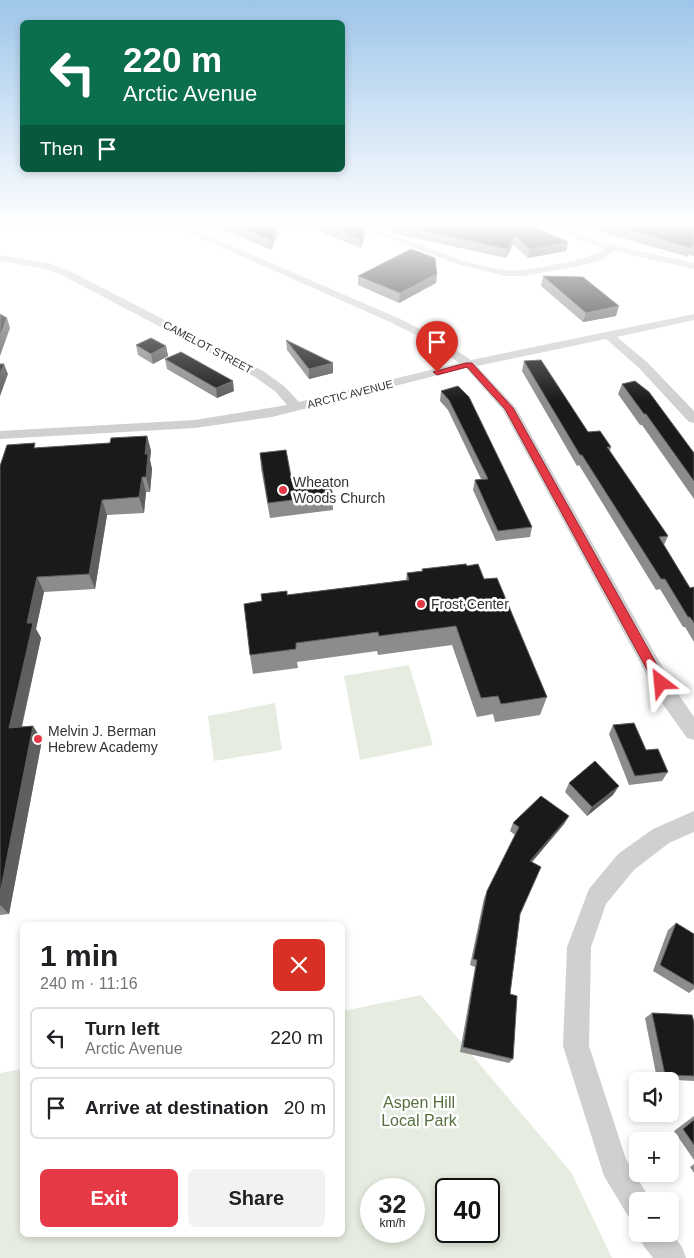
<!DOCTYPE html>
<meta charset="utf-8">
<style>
:root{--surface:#fff;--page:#f2f2f2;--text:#202124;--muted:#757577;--line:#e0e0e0;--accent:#e63946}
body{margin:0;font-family:Helvetica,sans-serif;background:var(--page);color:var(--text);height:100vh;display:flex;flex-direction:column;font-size:19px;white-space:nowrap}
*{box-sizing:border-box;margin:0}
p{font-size:16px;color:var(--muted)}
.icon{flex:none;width:28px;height:28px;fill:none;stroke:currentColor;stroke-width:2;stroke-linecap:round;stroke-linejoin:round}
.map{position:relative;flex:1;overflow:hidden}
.side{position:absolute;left:20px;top:922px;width:325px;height:315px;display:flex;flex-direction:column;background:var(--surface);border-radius:8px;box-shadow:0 2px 8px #0003}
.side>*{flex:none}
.guide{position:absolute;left:20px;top:20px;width:325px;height:152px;border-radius:8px;box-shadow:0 2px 8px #0003;background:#0b6e4f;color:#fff;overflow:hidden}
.tools{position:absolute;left:629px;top:1072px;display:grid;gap:10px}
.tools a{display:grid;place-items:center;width:50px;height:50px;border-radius:8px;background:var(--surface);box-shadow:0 2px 8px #0003;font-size:25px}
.speed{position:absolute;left:360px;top:1178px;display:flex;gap:10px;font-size:25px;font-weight:700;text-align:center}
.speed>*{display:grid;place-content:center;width:65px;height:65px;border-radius:50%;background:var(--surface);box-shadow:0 2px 8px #0003;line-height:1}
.speed small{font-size:12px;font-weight:400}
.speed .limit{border:2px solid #111;border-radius:8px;background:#fff;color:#111}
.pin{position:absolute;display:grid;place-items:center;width:42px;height:42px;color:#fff;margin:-51px -21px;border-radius:50% 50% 50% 0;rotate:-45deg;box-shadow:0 0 5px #0007}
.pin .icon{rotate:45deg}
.me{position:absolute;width:55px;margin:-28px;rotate:331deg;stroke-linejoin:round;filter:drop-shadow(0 0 4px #0008)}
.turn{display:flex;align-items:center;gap:18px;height:105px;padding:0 20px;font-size:22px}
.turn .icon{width:65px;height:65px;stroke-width:2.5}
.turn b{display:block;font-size:35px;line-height:42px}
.then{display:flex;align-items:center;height:48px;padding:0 20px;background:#0003;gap:10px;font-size:19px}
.round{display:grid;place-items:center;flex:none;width:52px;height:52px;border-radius:8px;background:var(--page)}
.summary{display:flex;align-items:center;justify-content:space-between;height:85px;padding:0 20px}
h1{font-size:30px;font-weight:700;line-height:38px}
.cta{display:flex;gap:10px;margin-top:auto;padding:10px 20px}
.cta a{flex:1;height:58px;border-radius:8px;background:var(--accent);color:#fff;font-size:20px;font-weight:700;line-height:58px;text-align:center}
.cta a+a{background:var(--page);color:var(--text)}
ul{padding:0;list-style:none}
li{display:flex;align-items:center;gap:15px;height:62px;margin:0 10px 8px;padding:0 10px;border:2px solid var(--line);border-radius:8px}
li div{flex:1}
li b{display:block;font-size:19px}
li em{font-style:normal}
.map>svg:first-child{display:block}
.green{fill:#e6ecdf;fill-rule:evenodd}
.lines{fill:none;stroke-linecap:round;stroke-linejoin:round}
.minor{fill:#d0d0d0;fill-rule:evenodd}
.wall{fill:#8c8c8c}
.shaded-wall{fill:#5f5f5f}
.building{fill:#1a1a1a;stroke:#5f5f5f}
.route{fill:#e63946;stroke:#96252e}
.poi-dot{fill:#e63946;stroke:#fff;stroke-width:2}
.labels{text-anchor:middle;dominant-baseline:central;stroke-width:5;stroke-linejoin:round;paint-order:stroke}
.far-street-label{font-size:11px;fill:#333;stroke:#fff}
.poi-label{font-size:14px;fill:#333;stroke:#fff;text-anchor:start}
.near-park-label{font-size:16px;fill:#56703f;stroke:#fff}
</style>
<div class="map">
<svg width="694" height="1258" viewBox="0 0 694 1258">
<rect width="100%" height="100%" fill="#fff"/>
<path class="green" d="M409 665 433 745 360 760 344 676Z
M275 703 282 750 214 761 208 716Z
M421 995 571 1172 612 1258H0V1073L22 1069V1235H342L343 1011ZM371 1189H414V1231H371ZM446 1189H489V1231H446Z"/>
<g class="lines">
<path class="minor" d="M171 225H184L398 318 438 338 471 360 694 314V320L617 337 647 362 694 411V423L689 422 638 367 606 339 477 366 516 408 676 691 694 717V740L687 738 662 703 503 410 466 368 272 417 195 428 0 439V431L195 420 287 405 276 392 255 377 60 274 45 269 0 261V255L47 263 68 270 263 371 284 386 299 402 459 363 430 342 390 322Z
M354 225H368C409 240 462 264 504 270 522 272 540 267 557 264 575 261 590 258 604 249L538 225H553L615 246 694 263V269L614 251 601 260 580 266 523 276H505L457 264Z
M694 811V832L669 843 634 870 606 904 591 947 589 1046 626 1159 651 1201H638V1220L628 1216 604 1176 563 1046 567 947 589 889 618 854 653 829Z
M670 1231 682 1247 686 1258H653L643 1245 639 1234H670Z"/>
</g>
<path class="wall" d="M213 225H281L271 250Z
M302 225H366V232L361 248Z
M374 225H530L568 242 566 251 528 258 513 245 506 258 400 235Z
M588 225H651V229L694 225V256L688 255V257L588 228Z
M437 274 436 283 399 303 358 285V276Z
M543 276 616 316 583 322 541 286Z
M286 340 333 373 309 379 287 350Z
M136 345 166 346 168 356 153 364 138 355Z
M165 359 234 391 217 398 167 369Z
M524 361 588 432 611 447 610 451 668 536 664 545 690 588 694 587V642L685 627H683L660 589 656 590 579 465 577 466 522 371Z
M622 384 694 453V499L642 425H640L618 394Z
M458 386 532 527 530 537 496 541 473 490 475 480 481 479 448 410 440 401 441 391Z
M147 436 151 451 150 460 152 469 150 492H146L144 513 107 515 95 589 44 592 36 629 41 638 22 727 33 726 42 740 9 914 0 915V466L37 448 110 443Z
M260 453 292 482 333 495V510L270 518 261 468Z
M467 566 484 579 547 697 540 715 495 722 493 714 477 717 452 645 378 655 377 651 297 662 298 668 253 674 250 655 261 602 287 595 406 580 407 573 422 572V569Z
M613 725 646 750 668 772 662 781 629 785 609 734Z
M569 783 613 795 587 816 565 792Z
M569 816 564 824 532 862 520 914 510 994 513 1059 509 1063 460 1052 475 967 470 965 484 898 515 835 510 831 513 823Z
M676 923 694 934V989L689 993 653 971 668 930Z
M652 1013 694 1022V1081L657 1079 645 1018Z
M694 1116V1160L674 1131Z
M694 1164V1173L690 1167Z"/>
<path class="shaded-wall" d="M277 225H281L271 250V240Z
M366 225V232L361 248V239Z
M515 236 513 245 506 258 507 249Z
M568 242 566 251 528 258 530 249Z
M437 274 436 283 399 303 400 293Z
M619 306 616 316 583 322 586 313Z
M7 318 10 328 0 356V336Z
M166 346 168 356 153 364 151 354Z
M333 363V373L309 379V369Z
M4 364 8 374 0 396V374Z
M233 381 234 391 217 398 216 388Z
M147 436 151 451 150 460 152 469 150 492 146 477 145 454Z
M142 477 146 492 144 513 139 497Z
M102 500 107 515 95 589 89 574Z
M37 577 44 592 36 629 41 638 18 742 9 728 27 623Z
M33 726 42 740 9 914 0 905V893Z
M619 786 613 795 587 816 592 807Z
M569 816 564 824 526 869 530 861Z"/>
<path class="building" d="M234 225H277L271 240Z
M325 225H366L361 239Z
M398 225H530L568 242 530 249 515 236 507 249Z
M612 225H651V229L656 225H694V246H692L691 248Z
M411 249 435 258 437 274 400 293 358 276Z
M543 276 583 277 619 306 586 313Z
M0 314 7 318 0 336Z
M151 338 166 346 151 354 136 345Z
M286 340 333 363 309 369Z
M181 352 233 381 216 388 165 359Z
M541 360 588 432 600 431 611 447H607L668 536 659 537 690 588 694 587V623L690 617H688L665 579H661L582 455H580L524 361Z
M0 364H4L0 374Z
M635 381 649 392 694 453V481L646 414H644L622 384Z
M458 386 469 397 532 527 498 531 475 480 488 479 449 400 441 391Z
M147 436 145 454H148L146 477H142L139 497 102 500 89 574 37 577 27 623H33L9 728 33 726 0 893V466L7 445 35 443 34 448 110 443 111 438Z
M286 450 292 482 328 478 333 495 268 503 260 453Z
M466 564 467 566 478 564 484 579 497 578 547 697 501 704 498 696 481 698 456 626 379 636 378 632 296 643V649L250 655 244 604 262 601 261 594 287 591V595L409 580 407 573 423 571 422 569Z
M634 723 646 750 658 749 668 772 635 776 613 725Z
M595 761 619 786 592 807 569 783Z
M541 796 569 816 530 861 541 867 520 914 510 994 517 996 513 1059 463 1047 477 960 473 959 487 891 519 827 513 823Z
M676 923 694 934V985L660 965Z
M652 1013 692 1015 694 1022V1076L665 1075Z
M694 1120V1145L683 1129Z"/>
<linearGradient id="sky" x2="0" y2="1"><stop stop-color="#9ec6ea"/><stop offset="0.56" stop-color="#fff"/><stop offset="1" stop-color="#fff" stop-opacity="0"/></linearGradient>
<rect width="694" height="401" fill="url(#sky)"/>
<path class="route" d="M466 363H472L513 408 665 679 667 683 665 686H656L505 409 467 367 437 375 433 372Z"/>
<g class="poi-dot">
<circle cx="283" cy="490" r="5"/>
<circle cx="421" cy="604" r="5"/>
<circle cx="38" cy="739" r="5"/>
</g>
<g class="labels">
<g class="far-street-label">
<text transform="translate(208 347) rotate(28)">CAMELOT STREET</text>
<text transform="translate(350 394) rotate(-14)">ARCTIC AVENUE</text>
</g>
<g class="poi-label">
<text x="293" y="482">Wheaton<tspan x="293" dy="16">Woods Church</tspan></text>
<text x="431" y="604">Frost Center</text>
<text x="48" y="731">Melvin J. Berman<tspan x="48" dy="16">Hebrew Academy</tspan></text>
</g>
<g class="near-park-label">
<text x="419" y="1102">Aspen Hill<tspan x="419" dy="18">Local Park</tspan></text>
</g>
</g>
</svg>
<div class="tools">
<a><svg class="icon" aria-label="sound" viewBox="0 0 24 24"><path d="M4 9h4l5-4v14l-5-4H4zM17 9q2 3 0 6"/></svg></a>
<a>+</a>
<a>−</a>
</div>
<div class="speed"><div>32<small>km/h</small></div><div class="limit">40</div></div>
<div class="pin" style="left:437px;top:372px;background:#d93025"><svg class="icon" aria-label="arrive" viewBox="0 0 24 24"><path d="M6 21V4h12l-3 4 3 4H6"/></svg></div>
<svg class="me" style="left:661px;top:683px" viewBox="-20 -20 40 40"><path d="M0-17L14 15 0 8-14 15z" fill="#e63946" stroke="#fff" stroke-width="4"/></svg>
<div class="guide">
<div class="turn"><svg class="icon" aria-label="left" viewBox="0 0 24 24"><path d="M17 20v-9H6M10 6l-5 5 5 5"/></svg><div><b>220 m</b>Arctic Avenue</div></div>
<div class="then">Then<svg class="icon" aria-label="arrive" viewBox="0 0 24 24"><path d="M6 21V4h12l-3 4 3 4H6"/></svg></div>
</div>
<section class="side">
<div class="summary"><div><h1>1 min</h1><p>240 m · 11:16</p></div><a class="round" style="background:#d93025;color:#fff"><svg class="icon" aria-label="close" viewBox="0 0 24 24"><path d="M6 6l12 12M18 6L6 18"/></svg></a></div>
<ul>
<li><svg class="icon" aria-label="left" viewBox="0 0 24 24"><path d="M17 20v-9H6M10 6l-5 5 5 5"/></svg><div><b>Turn left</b><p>Arctic Avenue</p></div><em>220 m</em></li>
<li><svg class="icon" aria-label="arrive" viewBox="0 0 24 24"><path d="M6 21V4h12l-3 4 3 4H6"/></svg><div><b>Arrive at destination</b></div><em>20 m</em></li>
</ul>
<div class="cta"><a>Exit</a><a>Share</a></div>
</section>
</div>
